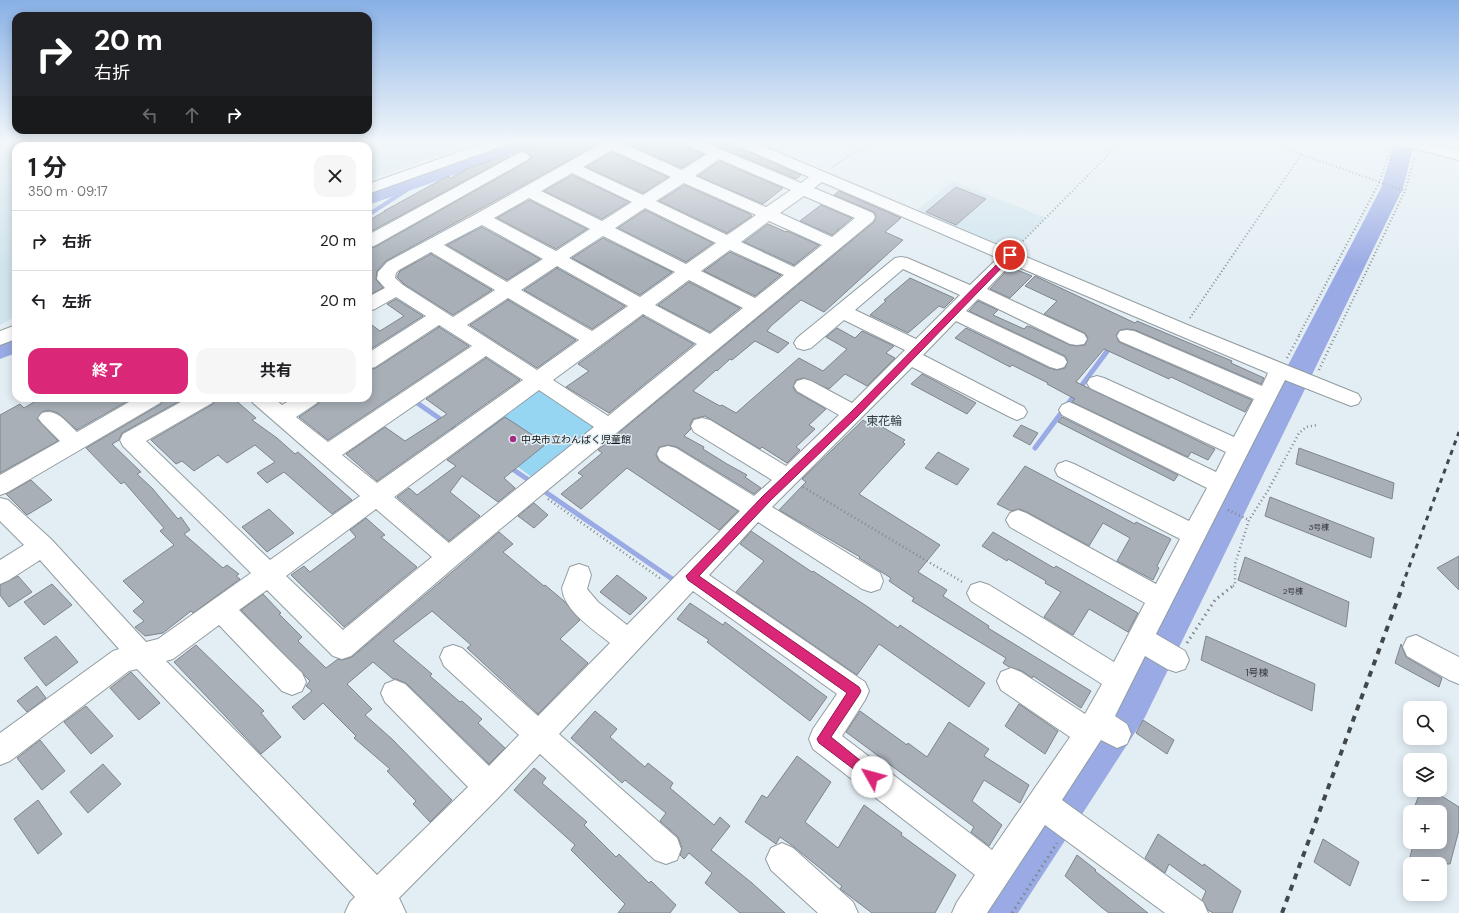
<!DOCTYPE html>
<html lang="ja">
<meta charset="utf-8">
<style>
:root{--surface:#fff;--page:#f6f6f6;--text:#202124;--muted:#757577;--line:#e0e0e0;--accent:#db2777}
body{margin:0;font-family:"DM Sans","Noto Sans JP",sans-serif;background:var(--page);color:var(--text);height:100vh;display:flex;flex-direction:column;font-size:15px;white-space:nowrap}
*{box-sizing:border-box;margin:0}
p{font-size:13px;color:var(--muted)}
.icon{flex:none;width:22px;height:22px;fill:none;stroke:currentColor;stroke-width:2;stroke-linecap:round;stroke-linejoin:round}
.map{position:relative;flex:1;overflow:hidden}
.side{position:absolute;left:12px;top:142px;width:360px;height:260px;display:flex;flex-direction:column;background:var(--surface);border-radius:12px;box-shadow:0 2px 10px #0003}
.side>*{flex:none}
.top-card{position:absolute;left:12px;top:12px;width:360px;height:122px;border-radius:12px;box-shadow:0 2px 10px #0003;background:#202124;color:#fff;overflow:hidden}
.controls{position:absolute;left:1403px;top:701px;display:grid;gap:8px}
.controls a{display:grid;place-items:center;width:44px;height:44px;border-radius:8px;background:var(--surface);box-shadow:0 2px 10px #0003;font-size:20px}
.pin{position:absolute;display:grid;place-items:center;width:34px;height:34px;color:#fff;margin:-17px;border:2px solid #fff;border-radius:50%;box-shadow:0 1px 4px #0007}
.me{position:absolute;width:44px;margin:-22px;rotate:308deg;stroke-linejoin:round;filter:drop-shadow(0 0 3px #0008)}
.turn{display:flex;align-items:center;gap:14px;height:84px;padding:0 16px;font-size:18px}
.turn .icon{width:52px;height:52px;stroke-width:2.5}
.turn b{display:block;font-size:28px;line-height:34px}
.lanes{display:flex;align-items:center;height:38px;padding:0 16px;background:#0003;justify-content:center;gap:20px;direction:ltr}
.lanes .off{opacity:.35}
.round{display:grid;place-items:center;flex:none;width:42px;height:42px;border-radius:12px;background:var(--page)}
.head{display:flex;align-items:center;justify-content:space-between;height:68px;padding:0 16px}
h1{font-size:24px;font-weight:700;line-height:30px}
.button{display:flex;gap:8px;margin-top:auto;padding:8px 16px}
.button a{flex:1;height:46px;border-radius:12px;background:var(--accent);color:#fff;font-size:16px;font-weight:700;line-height:46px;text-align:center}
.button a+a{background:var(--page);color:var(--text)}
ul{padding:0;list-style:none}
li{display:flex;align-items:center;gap:12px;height:60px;padding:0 16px;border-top:1px solid var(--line)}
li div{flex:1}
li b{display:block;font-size:15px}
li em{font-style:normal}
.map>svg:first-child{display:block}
.built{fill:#d0e4ed}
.green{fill:#96d6f2}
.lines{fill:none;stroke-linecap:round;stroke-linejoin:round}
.stream-far1{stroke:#99aae4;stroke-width:4}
.stream{stroke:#99aae4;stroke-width:5}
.river{fill:#99aae4;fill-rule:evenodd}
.building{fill:#a8afb7;stroke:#7e858c}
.minor-casing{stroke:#929ca1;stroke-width:2}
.path-far2{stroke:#80878b;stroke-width:2;stroke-dasharray:1 2.5;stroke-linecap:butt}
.path-far1{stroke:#80878b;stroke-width:2.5;stroke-dasharray:1 3;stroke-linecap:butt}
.path{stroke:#80878b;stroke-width:3;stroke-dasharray:1.5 4;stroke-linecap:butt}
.minor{fill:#fff;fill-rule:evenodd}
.rail-far1{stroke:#42474a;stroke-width:3;stroke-dasharray:5 5;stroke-linecap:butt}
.rail{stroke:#42474a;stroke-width:4;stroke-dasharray:6 6;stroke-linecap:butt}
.route{fill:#db2777;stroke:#8e194d}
.poi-dot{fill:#a32c85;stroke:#e3eef4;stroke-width:1.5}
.labels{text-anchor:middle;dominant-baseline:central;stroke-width:3;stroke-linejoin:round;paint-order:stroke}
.number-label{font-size:8px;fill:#353a3e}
.poi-label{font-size:10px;fill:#0f1315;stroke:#e3eef4;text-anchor:start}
.near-number-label{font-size:10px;fill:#353a3e}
.quarter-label{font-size:12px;fill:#313b3f;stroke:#e3eef4}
</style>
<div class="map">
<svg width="1459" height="913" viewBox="0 0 1459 913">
<rect width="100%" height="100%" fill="#e3eef4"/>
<path class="built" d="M0 141H440L467 146 368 180V146H16V316L0 325Z
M953 181 1046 218 1010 255 912 214Z"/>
<path class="green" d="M539 387 601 428 537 481 474 435Z"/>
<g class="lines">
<path class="stream-far1" d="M368 215 422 180
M1119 335 1123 330"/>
<path class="stream" d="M413 400 459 432
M1035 448 1120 334
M508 466 533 483
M541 489 678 583"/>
<path class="river" d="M514 141H543L540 145 368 205V190Z
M1395 141H1415L1403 188 1145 717 1018 913H968L975 897 1117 691 1381 188Z
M16 332V353L0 359V338Z"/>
</g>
<path class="building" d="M547 141H555L569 145 578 141H604L386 261 377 271 376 279 383 288 371 294 368 291V248L375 247 528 161 532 157 524 151 533 146 537 148Z
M625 141H681L683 145 704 154 682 168 625 143Z
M704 141H725L801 175 796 179Z
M612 152 668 177 643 193 586 167Z
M506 155 509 157 368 233V221L385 211H384L448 176 451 178 467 169Z
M719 161 783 188 763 204 698 176Z
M572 175 629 202 602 219 544 191Z
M684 185 750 214 752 216 727 233 659 201Z
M956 187 986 199 956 225 926 212Z
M839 191 901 218 885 232 903 240 824 312 801 300 771 326 767 331 789 343 778 353 755 341 732 360 730 359 717 371 716 370 693 391 720 406 722 405 736 413 799 358 823 371 847 349 826 337 837 328 855 338 862 331 894 346 886 353 895 358 867 386 845 374 829 389 804 378 796 380 793 387 796 392 826 409 809 425 815 429 796 447 800 450 787 463 762 447 760 449 705 416 693 419 690 425 691 429 684 436 704 447 703 449 727 464 747 475 745 477 761 488 754 494 677 447 668 445 659 447 656 455 659 461 738 511 719 530 627 468 581 509 561 494 583 476 578 473 602 453 598 450 874 222 876 216 874 212 834 195Z
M529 200 587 229 556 249 497 218Z
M821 205 852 218 832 235 800 221Z
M645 210 713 243 686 262 618 228Z
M768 224 786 232 787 231 819 245 794 265 744 242Z
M482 227 540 259 507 280 447 245Z
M603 238 672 272 640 295 572 258Z
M730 252 781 275 755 296 704 271Z
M431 254 492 290 453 315 404 284 397 277 400 271Z
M1010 267 1032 276 1010 298 990 289Z
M557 268 625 306 592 329 524 290Z
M1035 276 1135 323 1137 321 1232 361 1231 363 1264 378 1261 384 1135 330 1127 329 1120 330 1116 335 1119 342 1252 400 1245 412 1171 377 1169 379 1104 349 1076 382 1215 449 1208 460 1191 452 1188 457 1072 402 1075 399 1047 384 1048 383 1012 365 1010 367 955 338 966 328 1049 368 1057 370 1065 368 1068 361 1065 356 969 311 978 301 998 310 993 315 1024 329 1027 326 1031 327 1070 345 1077 346 1085 345 1088 338 1085 333 1044 314 1057 301 1025 286Z
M910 278 954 298 944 308 939 306 908 333 870 315 886 301 884 300Z
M689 282 740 308 710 332 658 305Z
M396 299 423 316 368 351V322L380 331 404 316 387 304Z
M508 300 576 340 537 368 470 325Z
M643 316 694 344 609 413 566 387 589 371 578 364Z
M439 327 469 346 328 440 299 417 318 404 321 398H368V370L376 368Z
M486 358 520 380 377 481 346 454 385 427 405 441 447 414 426 399Z
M922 374 941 384 976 403 967 414 911 384Z
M41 398H133L77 430 58 413 48 410 42 412 37 419 58 441 0 473V415L20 404 24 408Z
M164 398H185L122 433 119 440 112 444 141 472 137 474 152 488 178 519 181 517 190 530 184 534 223 568 227 565 239 574 236 576 240 579 193 613 191 611 163 633 145 636 135 627 144 621 133 611 144 602 123 581 174 545 160 531 164 528 124 482 121 484 86 448 161 404Z
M216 398H233L256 418 252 420 277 438 295 454 298 452 352 500 332 514 284 472 267 483 257 473 275 462 255 445 227 463 218 455 194 471 182 461 176 464 151 440 213 404Z
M505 417 546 444 504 478 515 488 498 502 462 476 450 492 480 516 449 541 397 497 409 488 417 495 456 466 447 460Z
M1062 417 1178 475 1174 481 1058 422Z
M863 420 874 427 877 424 905 440 903 442 905 444 859 494 940 545 918 572 947 590 943 596 989 626 988 628 1091 691 1081 708 1033 676 1032 678 1022 671 1009 667 1003 663 1006 658 912 601 914 598 889 581 891 578 859 558 860 557 779 510 806 482 802 479Z
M1021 425 1038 433 1030 445 1013 436Z
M1299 448 1394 483 1392 499 1296 464Z
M938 452 969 469 957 485 925 468Z
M1025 466 1135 524 1136 522 1171 539 1157 566 1159 568 1153 580 1117 561 1130 538 1103 523 1089 546 1027 512 1019 509 1011 511 997 504Z
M31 480 52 500 27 515 6 494Z
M1270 497 1374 538 1371 558 1265 516Z
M534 503 548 515 534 528 518 516Z
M269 509 294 533 267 552 242 527Z
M366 518 385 535 381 537 417 567 344 627 291 575 304 566 310 572 356 537 350 530Z
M751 531 812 572 813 571 868 607 898 628 900 625 985 683 969 707 879 644 857 675 736 592 764 561 740 544Z
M499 532 513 544 503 552 544 586 545 585 564 601 580 620 560 639 588 663 538 714 467 648 471 645 432 611 393 641 432 674 430 676 460 702 462 701 482 719 478 723 505 748 489 764 406 683 396 679H393L373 662 347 684 372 709 365 715 392 739 452 800 430 822 413 804 416 801 387 771 390 769 354 738 356 736 323 703 304 720 292 707 312 691 306 686 310 681 241 610 263 594 281 613 279 614 302 637 298 641 326 668 338 659 342 660 352 657Z
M993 532 1054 568 1056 566 1138 613 1128 632 1089 609 1073 635 1044 617 1061 592 1045 583 1046 581 1008 559 1007 561 982 546Z
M1459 556V590L1437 568Z
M1245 557 1349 602 1346 627 1238 580Z
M617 575 647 598 630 615 600 592Z
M18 576 32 592 9 607 0 595V585Z
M52 584 72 605 44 625 24 602Z
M690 603 723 625 725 622 827 697 810 721 707 642 709 640 677 619Z
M56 636 78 662 46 686 24 658Z
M1206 636 1315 684 1312 711 1201 660Z
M1401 644 1406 657 1442 678 1439 687 1395 663Z
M196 645 264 711 261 713 281 737 261 754 174 662Z
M131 672 160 703 139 720 110 688Z
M37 686 46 698 27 712 17 701Z
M1019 704 1058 731 1045 754 1005 726Z
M86 706 113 736 91 754 64 722Z
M595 711 617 729 610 737 645 767 648 763 673 783 670 788 714 825 720 817 730 826 711 850 752 883 785 913H740L705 883 712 873 689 853 684 859 680 855 682 848 678 837 660 821 666 813 625 780 622 783 571 738Z
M860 711 907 745 908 743 927 757 949 722 989 749 984 756 1029 785 1020 803 984 780 972 801 1002 825 989 846 971 832 974 827 846 732Z
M1143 720 1174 740 1167 754 1136 733Z
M40 740 65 771 42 790 17 758Z
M797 756 831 782 805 822 838 848 864 805 902 833 901 835 956 875 935 913H872L843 891 840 889 842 886 794 847 780 837 776 844 745 822 762 795 767 798Z
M103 764 121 784 88 813 70 792Z
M534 768 546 778 542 783 587 822 584 825 616 857 619 854 649 883 651 881 676 905 670 913H618L625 904 571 850 575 845 514 790Z
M1421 790H1432L1459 807V830L1450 864H1408L1414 842H1440V812H1421L1414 808Z
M38 800 62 834 38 854 14 819Z
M1158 834 1203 866 1204 864 1241 891 1232 913H1213L1208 910 1202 900 1206 891 1169 864 1165 873 1145 858Z
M1323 839 1359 862 1350 886 1314 862Z
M1077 855 1096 870 1095 871 1148 913H1109L1101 907 1065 876Z"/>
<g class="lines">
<g class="minor-casing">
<path id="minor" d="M490 141H510L508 144 368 194V184Z
M606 141H624L623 144 682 170 707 154 684 144 682 141H701L801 183 809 177 734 144 732 141H751L1190 326 1358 394 1361 399 1358 404 1351 406 1285 380 1156 634 1185 651 1189 660 1185 669 1176 672 1167 669 1145 656 1115 716 1127 724 1131 734 1127 744 1117 748 1101 740 1062 800 1203 902 1208 913H1165L1045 825 987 913H952L957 902 975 875 813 749 809 739 813 729 837 694 693 591 559 734 677 838 681 849 677 860 666 864 655 860 540 754 499 797 399 898 406 913H345L350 902 355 897 137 669 129 671 10 761 0 765V733L113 651 119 649 40 560 9 580 0 584V560L24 545 0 521V498L8 500 51 539 146 642 158 639 251 573 123 446 120 440 123 434 188 398H215L212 403 146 441 270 560 360 496 253 403 250 398H274L282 405 294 398H320L317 403 296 417 328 442 472 346 439 325 375 367 368 369V353L426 316 396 297 375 309 368 311V297L385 288 377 279 378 272 387 262 476 214ZM612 150 671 177 643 195 583 167ZM719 159 791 190 766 207 695 176ZM572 173 632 202 602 221 541 191ZM822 182 998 258 970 285 907 258 901 257 895 258 797 338 794 343 797 348 804 350 811 348 844 320 905 350 852 403 811 381 804 379 797 381 794 386 797 391 839 415 786 466 710 420 702 418 694 420 691 426 694 432 772 480 754 496 676 448 668 446 660 448 657 454 660 460 740 511 627 625 598 602 587 589 591 575 588 567 579 564 570 567 562 588C564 611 593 629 610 643L538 716 462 648 453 645 444 648 440 657 444 666 519 735 489 766 405 684 395 680 385 684 381 693 385 702 468 787 377 875 264 759 166 661 173 659 219 625 282 691 292 695 302 691 306 682 302 673 239 610 267 590 333 656 342 659 351 656 458 564 873 221 875 217 873 213 814 188ZM684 183 756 215 727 235 656 201ZM804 196 855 218 832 237 780 213ZM529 198 590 229 556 251 494 218ZM645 208 716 243 686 264 615 228ZM769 221 822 245 794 267 741 242ZM482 225 543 259 507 282 444 245ZM603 236 675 272 640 297 569 258ZM730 250 784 275 755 298 701 271ZM431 252 495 290 453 317 403 285 395 278 396 273 399 270ZM1011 264 1268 373 1262 386 1134 331 1127 330 1120 331 1117 336 1120 341 1254 399 1234 437 1104 378 1097 376 1090 378 1087 383 1090 388 1226 452 1216 472 1076 405 1069 402 1062 405 1059 410 1062 415 1207 488 1189 521 1074 464 1066 461 1058 464 1055 470 1058 476 1180 539 1156 584 1026 513 1018 510 1010 513 1006 520 1010 527 1145 603 1114 662 989 585 980 582 971 585 967 593 971 601 1102 684 1085 714 1021 672 1011 668 1001 672 997 681 1001 690 1070 737 992 850 842 736 865 700 869 691 865 682 709 575 758 522 862 589 871 592 880 589 883 581 880 573 772 507 912 367 1010 417 1017 420 1024 417 1027 412 1024 407 923 355 956 321 1050 367 1057 369 1064 367 1067 362 1064 357 966 311 978 299 1070 344 1077 345 1084 344 1087 339 1084 334 987 289ZM557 266 628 306 592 331 521 290ZM903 269 960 295 916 339 855 310ZM689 280 743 308 710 334 655 305ZM508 298 579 340 537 370 467 325ZM643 314 697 344 608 416 553 380ZM486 356 523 380 377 483 342 455ZM539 390 594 427 449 543 394 497ZM376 509 432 557 343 630 286 576Z
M1396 141H1419L1459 150V160L1398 144Z
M522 152 527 154 530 157 527 160 374 246 368 247V235L517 154Z
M16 325V339L0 345V331Z
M136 398H163L160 403 8 492 0 495V475L60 441 42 423 38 418 42 413C57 408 66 422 77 432Z
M1416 635 1459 657V684L1449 680 1407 656 1403 647 1407 638Z
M782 843 793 848 853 902 858 913H818L771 870 766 859 771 848Z"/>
</g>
<path class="path-far2" d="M1292 141 1286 149 1405 191
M833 167 870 141
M1018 246 1122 141
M1190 318 1301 155
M1299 335 1379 183 1391 148
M1336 335 1405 191 1415 156"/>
<path class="path-far1" d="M1287 358 1300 334
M1319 370 1336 334
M803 487 964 583
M548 499 661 579
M1228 510 1249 520
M1233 586 1235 585V564L1249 520 1267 492 1299 433 1306 427 1317 425"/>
<path class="path" d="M1187 643 1215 600 1234 585
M1012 913 1057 843"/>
<use href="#minor" class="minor"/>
<path class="rail-far1" d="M1402 586 1459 432"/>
<path class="rail" d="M1282 913 1403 585"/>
</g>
<linearGradient id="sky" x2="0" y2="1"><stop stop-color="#88b0e6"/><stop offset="0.53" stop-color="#f2f7fa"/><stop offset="1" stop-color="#f2f7fa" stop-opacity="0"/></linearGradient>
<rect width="1459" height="268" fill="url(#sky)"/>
<path class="route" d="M1010 253 1012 254V257L857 417 770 501 699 576 859 687 861 691 859 695 831 737 876 773 878 777 876 781 872 783 819 743 817 739 847 693 688 580 686 576 763 496 851 412 1007 254Z"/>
<circle class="poi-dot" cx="513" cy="439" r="4"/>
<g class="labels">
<g class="number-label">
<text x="1319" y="527">3号棟</text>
<text x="1293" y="591">2号棟</text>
</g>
<g class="poi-label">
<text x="521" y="439">中央市立わんぱく児童館</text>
</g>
<g class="near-number-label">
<text x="1257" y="672">1号棟</text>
</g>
<g class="quarter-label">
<text x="884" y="421">東花輪</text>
</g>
</g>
</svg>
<div class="controls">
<a><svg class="icon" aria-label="search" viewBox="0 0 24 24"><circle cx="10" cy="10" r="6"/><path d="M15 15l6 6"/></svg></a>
<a><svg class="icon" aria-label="layers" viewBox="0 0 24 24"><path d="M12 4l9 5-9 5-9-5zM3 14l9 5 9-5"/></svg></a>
<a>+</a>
<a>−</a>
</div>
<div class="pin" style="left:1010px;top:255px;background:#d93025"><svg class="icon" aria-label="arrive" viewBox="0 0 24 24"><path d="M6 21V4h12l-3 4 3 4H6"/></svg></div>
<svg class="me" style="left:872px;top:777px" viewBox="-20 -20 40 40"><circle r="19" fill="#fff"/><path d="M0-13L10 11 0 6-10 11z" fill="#db2777"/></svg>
<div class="top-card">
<div class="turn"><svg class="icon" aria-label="right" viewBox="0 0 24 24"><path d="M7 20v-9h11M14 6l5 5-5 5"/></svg><div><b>20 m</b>右折</div></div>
<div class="lanes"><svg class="icon off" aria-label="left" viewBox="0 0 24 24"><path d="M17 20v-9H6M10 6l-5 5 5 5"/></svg><svg class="icon off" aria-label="ahead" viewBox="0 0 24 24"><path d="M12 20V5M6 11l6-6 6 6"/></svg><svg class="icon" aria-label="right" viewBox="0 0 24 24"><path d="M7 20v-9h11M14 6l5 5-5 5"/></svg></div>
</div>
<section class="side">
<div class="head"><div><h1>1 分</h1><p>350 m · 09:17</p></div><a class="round"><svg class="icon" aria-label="close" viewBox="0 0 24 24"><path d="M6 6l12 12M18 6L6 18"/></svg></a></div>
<ul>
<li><svg class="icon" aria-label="right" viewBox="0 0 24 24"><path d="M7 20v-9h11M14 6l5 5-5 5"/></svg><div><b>右折</b></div><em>20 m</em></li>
<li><svg class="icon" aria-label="left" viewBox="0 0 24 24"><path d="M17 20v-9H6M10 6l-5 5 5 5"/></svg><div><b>左折</b></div><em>20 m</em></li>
</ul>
<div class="button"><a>終了</a><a>共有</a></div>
</section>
</div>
